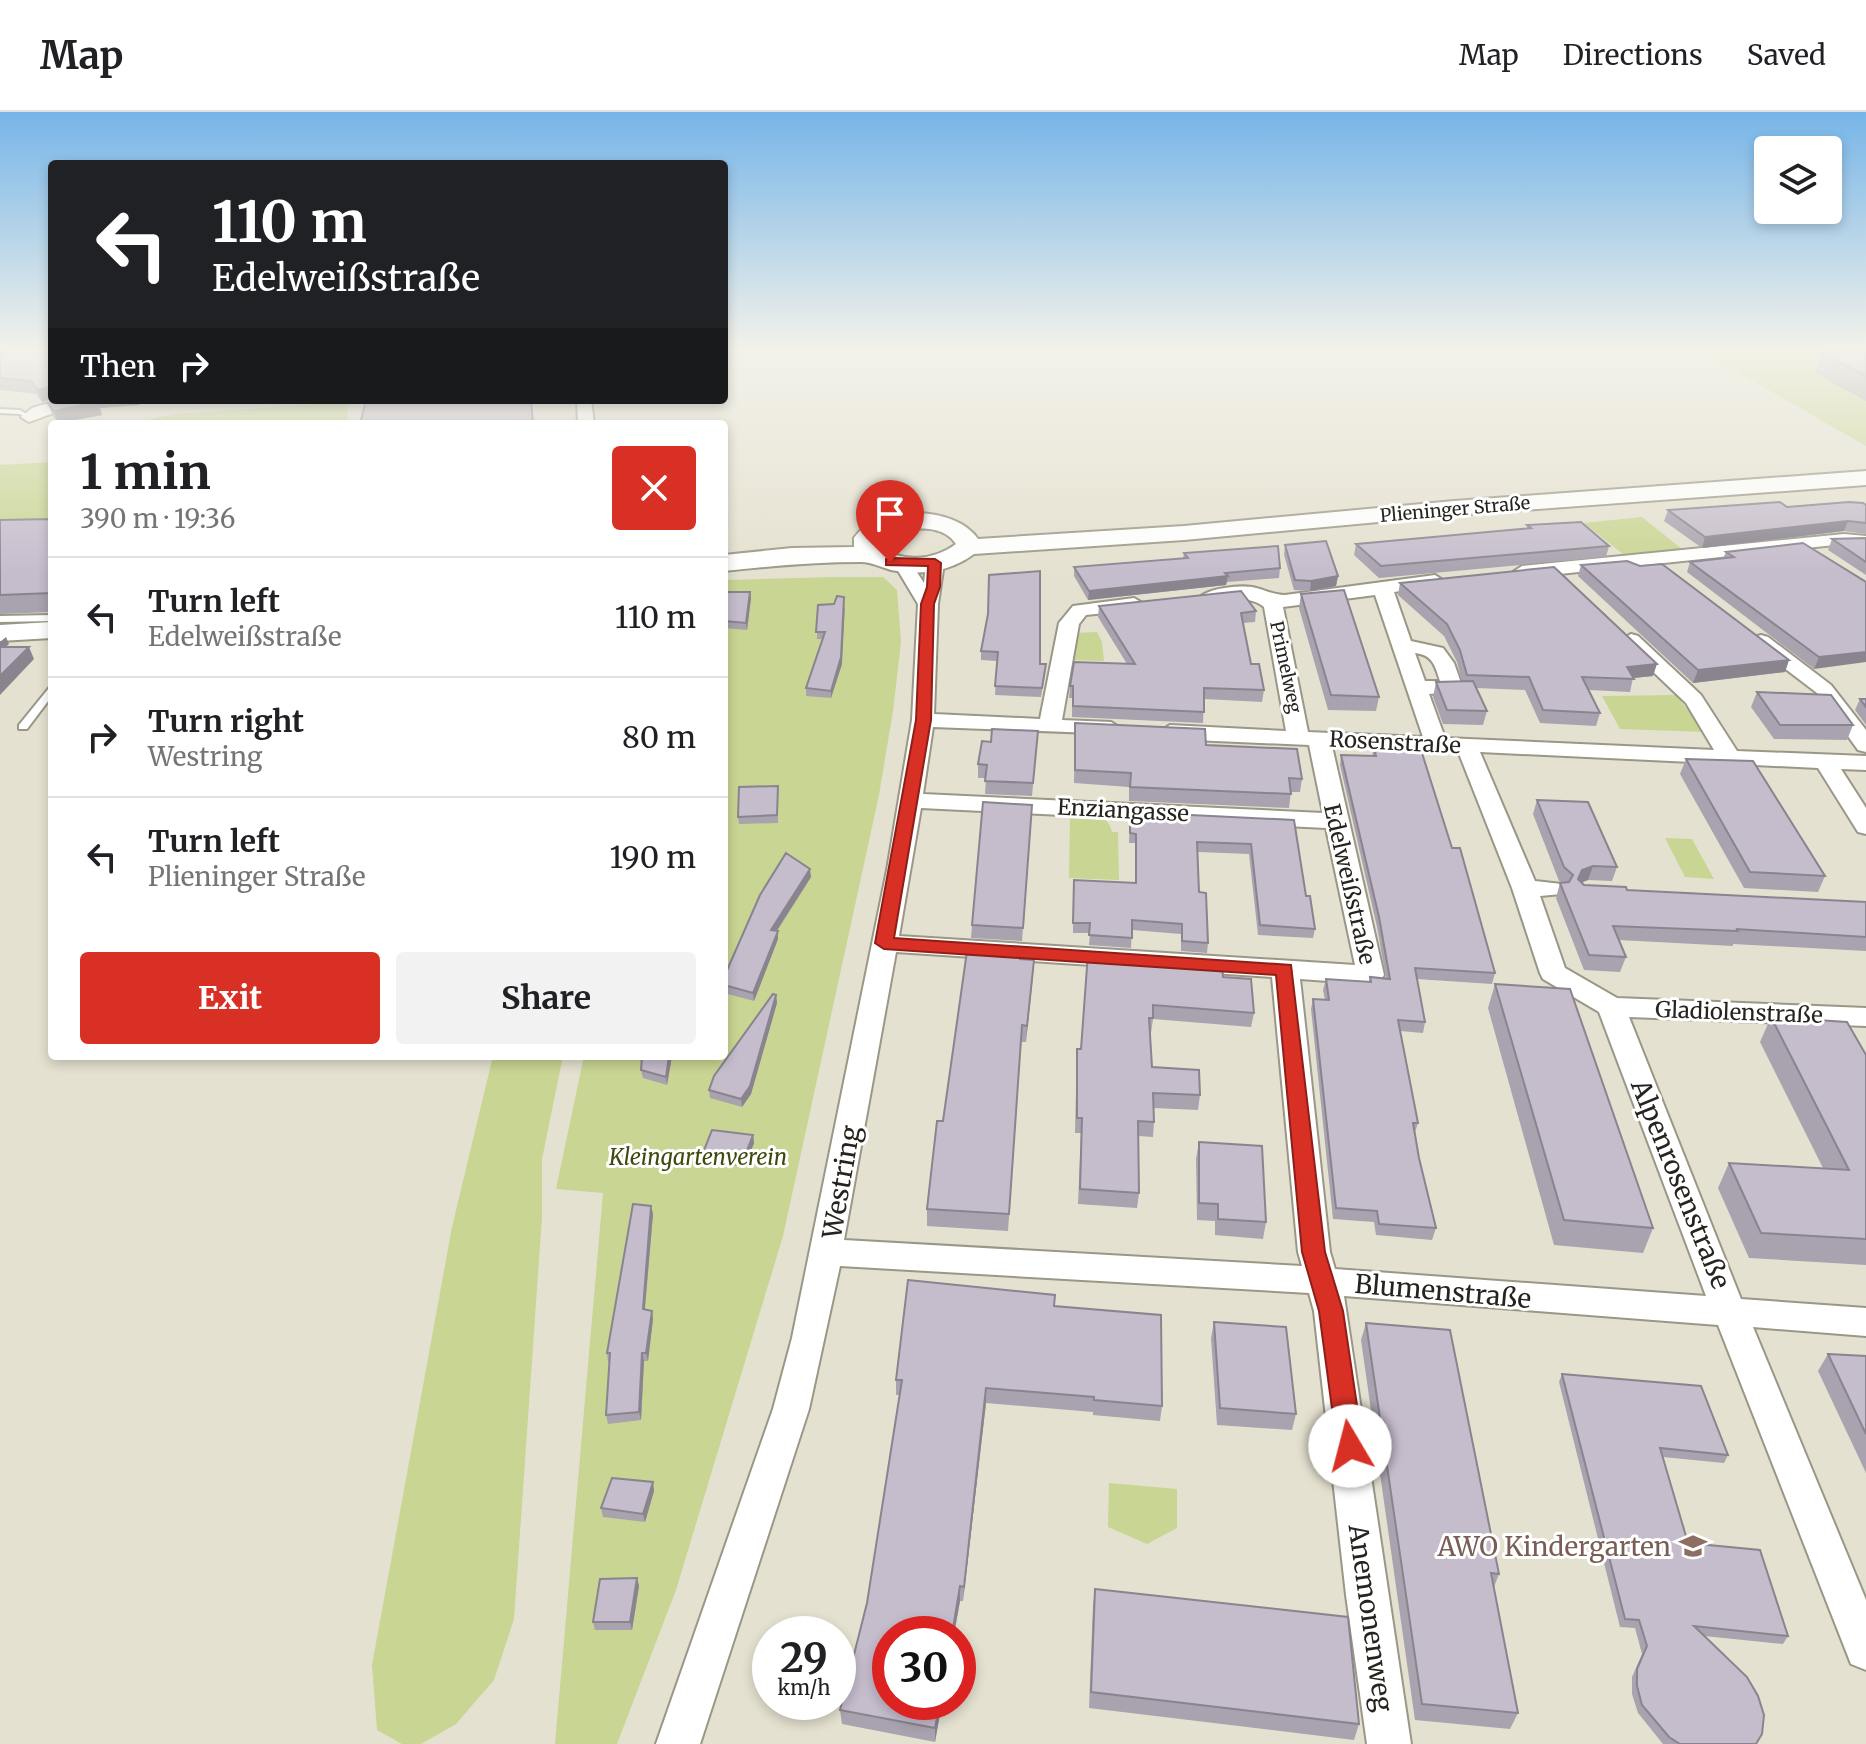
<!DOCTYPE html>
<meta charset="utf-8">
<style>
:root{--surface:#fff;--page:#f2f2f2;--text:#202124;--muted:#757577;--line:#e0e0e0;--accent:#d93025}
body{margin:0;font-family:Merriweather,serif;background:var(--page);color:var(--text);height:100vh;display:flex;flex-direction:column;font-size:30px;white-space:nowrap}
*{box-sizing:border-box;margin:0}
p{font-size:26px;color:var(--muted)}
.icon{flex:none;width:44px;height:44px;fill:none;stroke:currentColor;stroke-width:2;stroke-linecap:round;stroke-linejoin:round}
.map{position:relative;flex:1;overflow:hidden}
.details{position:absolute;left:48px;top:308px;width:680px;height:640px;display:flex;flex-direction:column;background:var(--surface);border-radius:8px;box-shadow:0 4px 12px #0003}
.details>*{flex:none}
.top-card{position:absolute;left:48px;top:48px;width:680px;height:244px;border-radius:8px;box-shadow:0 4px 12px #0003;background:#202124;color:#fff;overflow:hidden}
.buttons{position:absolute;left:1754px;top:24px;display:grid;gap:16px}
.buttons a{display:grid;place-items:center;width:88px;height:88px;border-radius:8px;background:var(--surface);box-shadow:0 4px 12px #0003;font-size:40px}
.speed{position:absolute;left:752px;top:1504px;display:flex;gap:16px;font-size:40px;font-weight:700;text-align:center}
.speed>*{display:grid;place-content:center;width:104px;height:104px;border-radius:50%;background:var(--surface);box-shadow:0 4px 12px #0003;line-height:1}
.speed small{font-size:20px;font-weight:400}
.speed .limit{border:12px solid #d22;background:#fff;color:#111}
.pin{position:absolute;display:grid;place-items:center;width:68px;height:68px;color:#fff;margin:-82px -34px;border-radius:50% 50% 50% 0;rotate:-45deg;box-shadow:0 0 8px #0007}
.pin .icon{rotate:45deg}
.me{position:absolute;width:88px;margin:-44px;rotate:352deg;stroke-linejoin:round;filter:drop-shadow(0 0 6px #0008)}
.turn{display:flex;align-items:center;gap:28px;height:168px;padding:0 32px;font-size:36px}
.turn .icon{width:104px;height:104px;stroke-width:2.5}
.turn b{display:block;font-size:56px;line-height:68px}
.then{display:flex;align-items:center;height:76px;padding:0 32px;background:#0003;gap:16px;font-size:30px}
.round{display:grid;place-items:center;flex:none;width:84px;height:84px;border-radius:8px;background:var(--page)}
.headline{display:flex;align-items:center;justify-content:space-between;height:136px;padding:0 32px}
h1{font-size:48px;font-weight:700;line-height:60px}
.cta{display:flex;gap:16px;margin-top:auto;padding:16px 32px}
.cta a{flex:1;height:92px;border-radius:8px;background:var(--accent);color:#fff;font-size:32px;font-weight:700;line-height:92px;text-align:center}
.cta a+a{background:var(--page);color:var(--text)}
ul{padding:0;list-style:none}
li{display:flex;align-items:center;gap:24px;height:120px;padding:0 32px;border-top:2px solid var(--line)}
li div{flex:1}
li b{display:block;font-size:30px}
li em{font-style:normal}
header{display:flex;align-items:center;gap:48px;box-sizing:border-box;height:112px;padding:0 40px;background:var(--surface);border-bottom:2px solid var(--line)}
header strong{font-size:38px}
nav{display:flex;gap:44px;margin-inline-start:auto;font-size:28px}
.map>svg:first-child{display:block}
.green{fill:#c9d592}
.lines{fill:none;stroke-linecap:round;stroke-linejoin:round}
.lane-casing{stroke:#9b9787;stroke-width:4}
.street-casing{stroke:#9b9787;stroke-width:4}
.secondary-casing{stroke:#9b9787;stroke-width:4}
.lane{fill:#fff;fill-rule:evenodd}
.street{fill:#fff;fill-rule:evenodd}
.secondary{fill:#fff;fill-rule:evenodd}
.wall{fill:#a9a2af}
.shaded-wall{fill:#8a848f}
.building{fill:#c5bccc;stroke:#8a848f;stroke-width:2}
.route{fill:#d93025;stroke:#8d1f18;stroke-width:2}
.labels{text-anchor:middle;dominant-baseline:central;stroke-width:6;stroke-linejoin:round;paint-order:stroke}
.far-street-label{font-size:18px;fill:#26241e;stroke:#fff}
.street-label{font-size:22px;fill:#26241e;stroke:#fff}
.park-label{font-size:22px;font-style:italic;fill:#40480c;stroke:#fff}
.near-street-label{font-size:26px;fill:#26241e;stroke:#fff}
.near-education-label{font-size:26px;fill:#785e54;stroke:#fff;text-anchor:end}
</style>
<header>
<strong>Map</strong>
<nav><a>Map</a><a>Directions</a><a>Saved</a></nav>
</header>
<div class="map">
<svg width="1866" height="1632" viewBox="0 0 1866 1632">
<rect width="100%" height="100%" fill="#e5e1d0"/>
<path class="green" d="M1697 237H1866V334Z
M348 290 347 312H125L176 302Z
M52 350V421L0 422V353Z
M1642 405 1683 438 1623 442 1584 411Z
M832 465H883L897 478 901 530 893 599 879 683 783 1124 676 1478 617 1632H555L603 1081 556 1077 584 944H724V468Z
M1097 520 1102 530 1104 549 1070 548 1074 521Z
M1676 583 1705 620 1620 617 1602 584Z
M1070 703C1087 703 1108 699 1112 720H1118L1119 768 1069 766Z
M1665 726 1692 727 1714 767 1685 765Z
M493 944H563L542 1047V1105L514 1507 494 1568 456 1612 421 1632H402L377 1618 372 1553 452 1115Z
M1109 1371 1177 1377V1416L1147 1432 1108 1415Z"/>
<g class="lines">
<g class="lane-casing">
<path id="lane" d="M0 297 20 298 32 305 29 307 19 302 0 301Z
M52 503V509L0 510V504Z
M52 575V584L27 617H19V613L49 576Z"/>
</g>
<g class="street-casing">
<path id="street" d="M59 288H82C73 295 42 305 29 310L21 305 32 296Z
M577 288H591L594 312H578Z
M1844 422 1866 424V434L1844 432 1522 466 1513 460 1522 454Z
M935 446 944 451 938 492 934 602 1040 607 1059 511 1073 494 1134 486 1144 492 1134 498 1086 503 1079 512 1062 608 1111 610 1122 617 1119 622 933 615 923 682 1323 701 1309 633 1170 627 1159 620 1170 613 1286 619 1264 495C1242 477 1215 500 1200 485 1209 476 1239 473 1252 475 1264 477 1272 483 1285 483L1435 463 1444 469 1442 473 1394 480 1411 529 1443 536 1454 551 1461 571 1456 580 1429 582 1445 626 1714 638 1686 591 1624 532 1621 528 1631 522 1638 524 1701 583 1737 639 1866 644V658L1841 657 1866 696V722L1858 720 1818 656 1480 640 1535 769 1562 772 1566 777 1562 782 1540 784 1565 856 1617 886 1866 896V914L1629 905 1741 1187 1866 1196V1224L1753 1215 1866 1488V1558L1851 1552 1718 1213 1344 1184 1411 1632H1367L1346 1483 1314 1199 1309 1181 840 1154 809 1297 700 1632H656L773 1297 792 1226 887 758 912 608 918 492 894 452 897 448H909L924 471 926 451ZM1375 483 1423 625 1308 620 1283 495ZM1415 541C1433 543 1435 554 1440 569H1425ZM1332 634 1458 639 1512 776 1540 861 1543 867 1599 900 1706 1184 1335 1157 1330 1140 1300 867 1370 872 1380 869 1384 863ZM921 696 1326 716 1355 853 899 824ZM896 840 1272 865 1298 1140 1302 1154 844 1128Z
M1761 523 1768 525 1831 573 1866 618V640L1858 638 1817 581 1754 533 1751 529 1754 525Z"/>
</g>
<g class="secondary-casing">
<path id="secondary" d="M1866 359V373L1454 403 1184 428 974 442C950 460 919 464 891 458 881 455 871 450 861 450 815 450 770 454 724 459V443L792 436 854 435V426C877 392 955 393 978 427L1184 414 1454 389ZM903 417C921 416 945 414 956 432 933 449 902 451 878 434L880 426Z
M52 510V526L0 529V513Z"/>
</g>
<use href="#lane" class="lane"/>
<use href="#street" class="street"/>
<use href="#secondary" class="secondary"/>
</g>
<path class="wall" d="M0 237H52V287L42 290 36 282 0 278Z
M1866 238V289L1815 261 1822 241Z
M48 292 139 293 100 296 102 303 58 311 53 304Z
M1866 393V422L1844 419 1702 436 1664 409 1668 398Z
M52 407V500L0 502V408Z
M1527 413 1609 434 1606 445 1379 466 1354 443 1356 432 1527 417Z
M1866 426V463L1828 438 1832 427Z
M1285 433 1338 464 1336 474 1310 479 1294 478 1284 443Z
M1726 440 1866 470 1814 557 1687 460 1690 450 1723 446Z
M1184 441 1280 456 1279 466 1227 470 1226 473 1088 488 1074 464V455L1183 447Z
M1581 453 1789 548 1785 560 1693 571 1578 464Z
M1400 471 1653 564 1633 566 1630 580 1589 578 1600 601 1596 614 1540 611 1525 578 1476 576 1487 599 1483 613 1443 612 1433 585 1436 570H1462L1457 550 1444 524 1398 483Z
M724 480 751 486 747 518 724 516Z
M1301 482 1379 585 1376 599 1328 598 1299 496Z
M818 493 842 552 831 586 806 584V576L823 527H817Z
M1099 494 1256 499 1255 510 1243 511 1251 552 1264 578 1262 590 1204 587 1203 611 1072 605V586H1069L1070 574 1127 552 1098 505Z
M988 502 1040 552 1045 561 1041 585 995 583 997 549 981 548V539Z
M1757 580 1853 613 1847 628 1774 627 1751 595Z
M1860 587H1866V613L1855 598Z
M1075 611 1206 633 1302 667 1300 680H1291L1289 696 1129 689V675L1074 671Z
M1038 619 1032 684 985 682 986 666H978V652L991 630Z
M1374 636 1452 736 1495 861 1492 872 1417 867 1425 910 1423 921 1400 919 1418 1011 1415 1020 1419 1046 1436 1116 1432 1128 1376 1123 1374 1110 1333 1107 1311 897 1313 887 1325 888 1323 878 1326 867 1369 870 1370 865 1386 866 1377 815 1340 653 1341 643 1372 644Z
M1686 647 1825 764 1818 780 1744 776 1680 662Z
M778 674V711L739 712 738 705Z
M1537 688 1617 755 1612 769 1588 768 1582 770 1584 773 1627 778 1866 790V839L1733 832V834L1619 828 1626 845 1620 860 1584 858 1556 786 1560 771H1562L1559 769 1533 702Z
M1032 693 1022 829 971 826 972 813Z
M1130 700 1294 708 1306 784 1315 817 1313 826 1258 823 1249 742 1198 740 1199 780 1208 831 1207 841 1181 839V822L1132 818 1131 836 1089 833 1090 821H1073V778L1135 771V731H1129Z
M811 765 777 819 778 827 754 889 724 881V865Z
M1021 847 1034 848 1026 930H1021L1008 1119 927 1114V1097L943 1009Z
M1183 848 1223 865 1254 901 1251 915 1153 907 1151 921H1150L1152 955 1200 983 1198 998 1154 996V1010L1153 1025 1139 1024V1081L1137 1096 1078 1092 1081 1021H1075L1077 937H1081L1134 851 1182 854Z
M1495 872 1653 1116 1643 1141 1554 1133 1488 896Z
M776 883 777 891 751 982 742 995 710 986 709 978Z
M1771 905 1866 943V1153L1749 1146 1718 1076 1729 1051 1823 1056 1760 930Z
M642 944H672L667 973 643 966 641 958Z
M753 1023 754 1031 745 1055 704 1050 703 1041Z
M1199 1030 1266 1110 1263 1127 1215 1123V1109L1197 1108 1196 1047Z
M651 1094 653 1102 645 1197 653 1207 648 1249H644L641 1308 608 1312 606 1303 610 1250H608L607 1241Z
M1054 1194 1162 1294 1160 1309 1093 1303V1300L986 1291 963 1489H960L935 1630 842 1612 840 1598 867 1491 900 1283H896V1268Z
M1214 1210 1296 1302 1292 1318 1217 1313 1211 1226Z
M1366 1211 1499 1462 1494 1475 1518 1601 1510 1617 1415 1608 1361 1228Z
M1828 1242 1866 1244V1361L1818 1259Z
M1562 1262 1728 1343 1724 1351 1663 1345 1688 1431 1788 1524 1783 1532 1704 1524 1756 1632H1663L1638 1601 1632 1582V1565L1642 1542 1635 1516 1620 1515 1559 1270Z
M653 1370 654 1379 645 1410 603 1405 601 1396Z
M637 1466 639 1474 632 1518H595L593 1510Z
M1095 1477 1359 1612 1354 1628 1089 1596 1093 1493Z"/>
<path class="shaded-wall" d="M52 274V287L42 290 38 278Z
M94 288H143L139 293 100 296 102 303 58 311 54 299Z
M1848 409 1844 419 1702 436 1705 425Z
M1228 464 1226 473 1088 488 1089 479Z
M1338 464 1336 474 1310 479 1311 469Z
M750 480 751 486 747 518 746 511Z
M845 492 842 552 831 586V579Z
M6 525 9 532 0 540V530Z
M29 535 34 547 0 583V564Z
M1866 540V550L1814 557 1819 545Z
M1789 548 1785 560 1693 571 1698 558Z
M1657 552 1653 564 1624 567 1627 555Z
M1593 754 1588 768 1578 772V767L1582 758Z
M810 757 811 765 772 826 771 818Z
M778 819V827L754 889 753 881Z
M1034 848 1033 864 1026 930 1027 914Z
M776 883 777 891 751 982 742 995 741 987Z
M669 944H672L667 973 666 965Z
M753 1023 754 1031 745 1055 744 1046Z
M651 1094 653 1102 644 1205 643 1197Z
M652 1199 653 1207 648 1249 646 1241Z
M642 1241 644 1249 641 1308 639 1300Z
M986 1276V1291L963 1489 964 1475Z
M653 1370 654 1379 645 1410 643 1402Z
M637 1466 639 1474 632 1518 630 1510Z
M960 1474V1489L954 1522H952Z
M940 1590H942L935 1630V1616Z"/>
<path class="building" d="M0 237H52V274L38 278 31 269 0 266Z
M1866 238V264L1822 241Z
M58 288H96L98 290 54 299 48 292Z
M366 288H531L533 312H360Z
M1780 390 1787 395 1849 390 1863 391 1866 393V411L1848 409 1705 425 1668 398Z
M52 407V481L0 483V408Z
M1581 410 1609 434 1381 454 1356 432 1531 416 1527 413Z
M1866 426V450L1832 427Z
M1326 429 1338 464 1311 469 1295 468 1285 433Z
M1803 431 1866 470V540L1819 545 1690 450 1734 445 1726 440Z
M1278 434 1280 456 1225 461 1228 464 1089 479 1074 455 1188 446 1184 441Z
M1627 449 1640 454 1662 452 1789 548 1698 558 1581 453Z
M1554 455 1657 552 1627 555 1634 567 1582 565 1600 601 1543 598 1529 565 1467 563 1460 538 1447 512 1400 471Z
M1040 459V552H1046L1042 576 995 574 998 540 981 539 988 502 989 463Z
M1344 478 1379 585 1331 583 1301 482Z
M1241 479 1256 499 1241 501 1251 552H1259L1264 578 1204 576V600L1073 594V574H1070L1074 550 1135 552 1099 494Z
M724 480H750L746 511 724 509Z
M837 484 844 485 841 545 831 579 806 576 825 520H816L818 493 834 492Z
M0 535H29L0 564Z
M1473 569 1487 599 1447 598 1436 570Z
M1757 580 1831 583 1853 613H1780Z
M1860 587H1866V595Z
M1075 611 1205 617 1206 633 1297 637 1302 667 1289 666 1291 682 1130 675 1131 661 1075 658Z
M992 617 1038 619 1033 671 985 669 987 653 978 652 982 629 991 630Z
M1374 636 1421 638 1452 736H1460L1495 861 1415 856 1425 910 1398 908 1418 1011H1413L1419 1046 1436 1116 1379 1112 1377 1099 1336 1096 1313 887 1329 888 1326 867 1371 870 1370 865 1390 867 1379 805 1341 643 1376 644Z
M1686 647 1753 649 1825 764 1750 760Z
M778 674 777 703 738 705 739 675Z
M1537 688 1588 690 1617 755 1593 754 1582 758 1578 767 1584 773 1626 775 1627 778 1866 790V825L1737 817 1738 819 1613 814 1626 845 1589 843 1560 771 1569 770 1573 763 1564 755Z
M983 690 1032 693 1023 816 972 813Z
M1130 700 1294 708 1306 784H1310L1315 817 1260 813 1251 732 1197 730 1199 780 1206 781 1208 831 1182 829V812L1132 808V826L1089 823 1090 811H1073L1074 768 1136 771V722L1130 721Z
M786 741 810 757 771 818 778 819 753 881 724 873V865L760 783Z
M968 832 1021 835 1020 847 1034 848 1027 914 1022 913 1009 1102 927 1097 937 1009H943Z
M1088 841 1134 844V851L1183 854V848L1222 851 1223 865 1251 867 1254 901 1153 893V906H1149L1152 955 1199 958 1200 983 1153 981 1154 1010 1138 1009 1139 1081 1080 1077 1082 1006H1077V937H1081Z
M1495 872 1570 877 1653 1116 1564 1108Z
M773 882 776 883 750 974 741 987 709 978 714 964Z
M1771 905 1847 910 1866 943V1127L1761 1121 1729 1051 1849 1058Z
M642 944H669L666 965 641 958Z
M712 1018 753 1023 744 1046 703 1041Z
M1199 1030 1262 1034 1266 1110 1218 1107V1092L1199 1091Z
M633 1092 651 1094 643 1197 652 1199 646 1241H642L639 1300 606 1303 610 1241H607Z
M908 1168 1055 1183 1054 1194 1161 1203 1162 1294 1094 1288V1285L986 1276 964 1475 960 1474 952 1522H890V1590H940L935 1616 840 1598 867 1491 902 1268H896Z
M1214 1210 1286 1215 1296 1302 1220 1296Z
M1366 1211 1450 1218 1499 1462 1491 1461 1518 1601 1422 1592Z
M1828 1242 1866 1244V1322Z
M1562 1262 1701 1274 1728 1343 1660 1336 1688 1431 1760 1438 1788 1524 1694 1514 1747 1565 1758 1584 1764 1603 1762 1622 1756 1632H1680L1669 1625 1642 1593 1637 1574V1557L1647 1534 1639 1508 1625 1507Z
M612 1366 653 1370 643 1402 601 1396Z
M637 1466 630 1510H593L600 1467Z
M1095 1477 1348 1505 1359 1612 1091 1580Z"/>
<linearGradient id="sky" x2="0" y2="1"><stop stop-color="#76b5e8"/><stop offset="0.51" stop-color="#f3f2ea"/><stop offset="1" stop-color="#f3f2ea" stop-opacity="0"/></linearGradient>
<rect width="1866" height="465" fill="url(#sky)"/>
<path class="route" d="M890 446 935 447 941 451 940 475 934 492 931 608 894 826 1291 853 1325 1140 1343 1199 1363 1334 1359 1342 1350 1345 1340 1342 1337 1334 1319 1199 1302 1140 1276 863 884 837 875 831 916 608 921 492 927 475 928 454 886 453V447Z"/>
<defs>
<g id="school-bare" transform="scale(2.16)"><path d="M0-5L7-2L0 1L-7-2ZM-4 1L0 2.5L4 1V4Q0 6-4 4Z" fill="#8d6e63" stroke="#fff" stroke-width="2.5" paint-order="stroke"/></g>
</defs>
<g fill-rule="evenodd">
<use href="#school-bare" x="1693" y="1434"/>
</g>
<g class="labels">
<g class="far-street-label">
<text transform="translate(1455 397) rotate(-5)">Plieninger Straße</text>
<text transform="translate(1286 555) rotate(78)">Primelweg</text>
</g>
<g class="street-label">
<text transform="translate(1395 630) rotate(3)">Rosenstraße</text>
<text transform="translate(1123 698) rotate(3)">Enziangasse</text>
<text transform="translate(1350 772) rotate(77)">Edelweißstraße</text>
<text transform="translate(1739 900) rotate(2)">Gladiolenstraße</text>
</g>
<g class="park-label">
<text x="698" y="1045">Kleingartenverein</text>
</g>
<g class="near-street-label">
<text transform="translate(841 1070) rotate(-80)">Westring</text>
<text transform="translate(1681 1072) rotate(68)">Alpenrosenstraße</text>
<text transform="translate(1443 1179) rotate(5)">Blumenstraße</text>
<text transform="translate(1371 1506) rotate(82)">Anemonenweg</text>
</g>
<g class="near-education-label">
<text x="1671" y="1434">AWO Kindergarten</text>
</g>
</g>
</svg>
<div class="buttons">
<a><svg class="icon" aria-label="layers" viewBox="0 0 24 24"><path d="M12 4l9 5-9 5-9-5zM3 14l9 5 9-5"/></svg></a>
</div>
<div class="speed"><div>29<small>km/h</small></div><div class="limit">30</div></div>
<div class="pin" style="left:890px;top:450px;background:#d93025"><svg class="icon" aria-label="arrive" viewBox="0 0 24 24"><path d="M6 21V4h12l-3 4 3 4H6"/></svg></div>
<svg class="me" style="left:1350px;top:1334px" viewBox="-20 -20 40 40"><circle r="19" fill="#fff"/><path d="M0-13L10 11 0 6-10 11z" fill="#d93025"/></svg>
<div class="top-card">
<div class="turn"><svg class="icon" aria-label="left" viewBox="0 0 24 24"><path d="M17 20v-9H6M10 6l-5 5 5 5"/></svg><div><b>110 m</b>Edelweißstraße</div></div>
<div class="then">Then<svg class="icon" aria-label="right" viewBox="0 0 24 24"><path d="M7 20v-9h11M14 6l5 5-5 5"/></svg></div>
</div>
<section class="details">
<div class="headline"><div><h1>1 min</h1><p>390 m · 19:36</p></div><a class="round" style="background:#d93025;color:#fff"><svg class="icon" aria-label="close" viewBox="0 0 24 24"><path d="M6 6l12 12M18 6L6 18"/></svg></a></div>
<ul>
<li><svg class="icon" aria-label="left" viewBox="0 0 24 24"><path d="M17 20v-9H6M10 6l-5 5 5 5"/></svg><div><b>Turn left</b><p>Edelweißstraße</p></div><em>110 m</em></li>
<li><svg class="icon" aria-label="right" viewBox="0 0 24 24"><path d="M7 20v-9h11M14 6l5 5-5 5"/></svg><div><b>Turn right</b><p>Westring</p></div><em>80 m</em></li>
<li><svg class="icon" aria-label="left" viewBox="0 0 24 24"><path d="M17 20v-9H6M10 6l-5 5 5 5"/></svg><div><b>Turn left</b><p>Plieninger Straße</p></div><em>190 m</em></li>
</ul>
<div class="cta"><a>Exit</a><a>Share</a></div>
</section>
</div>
